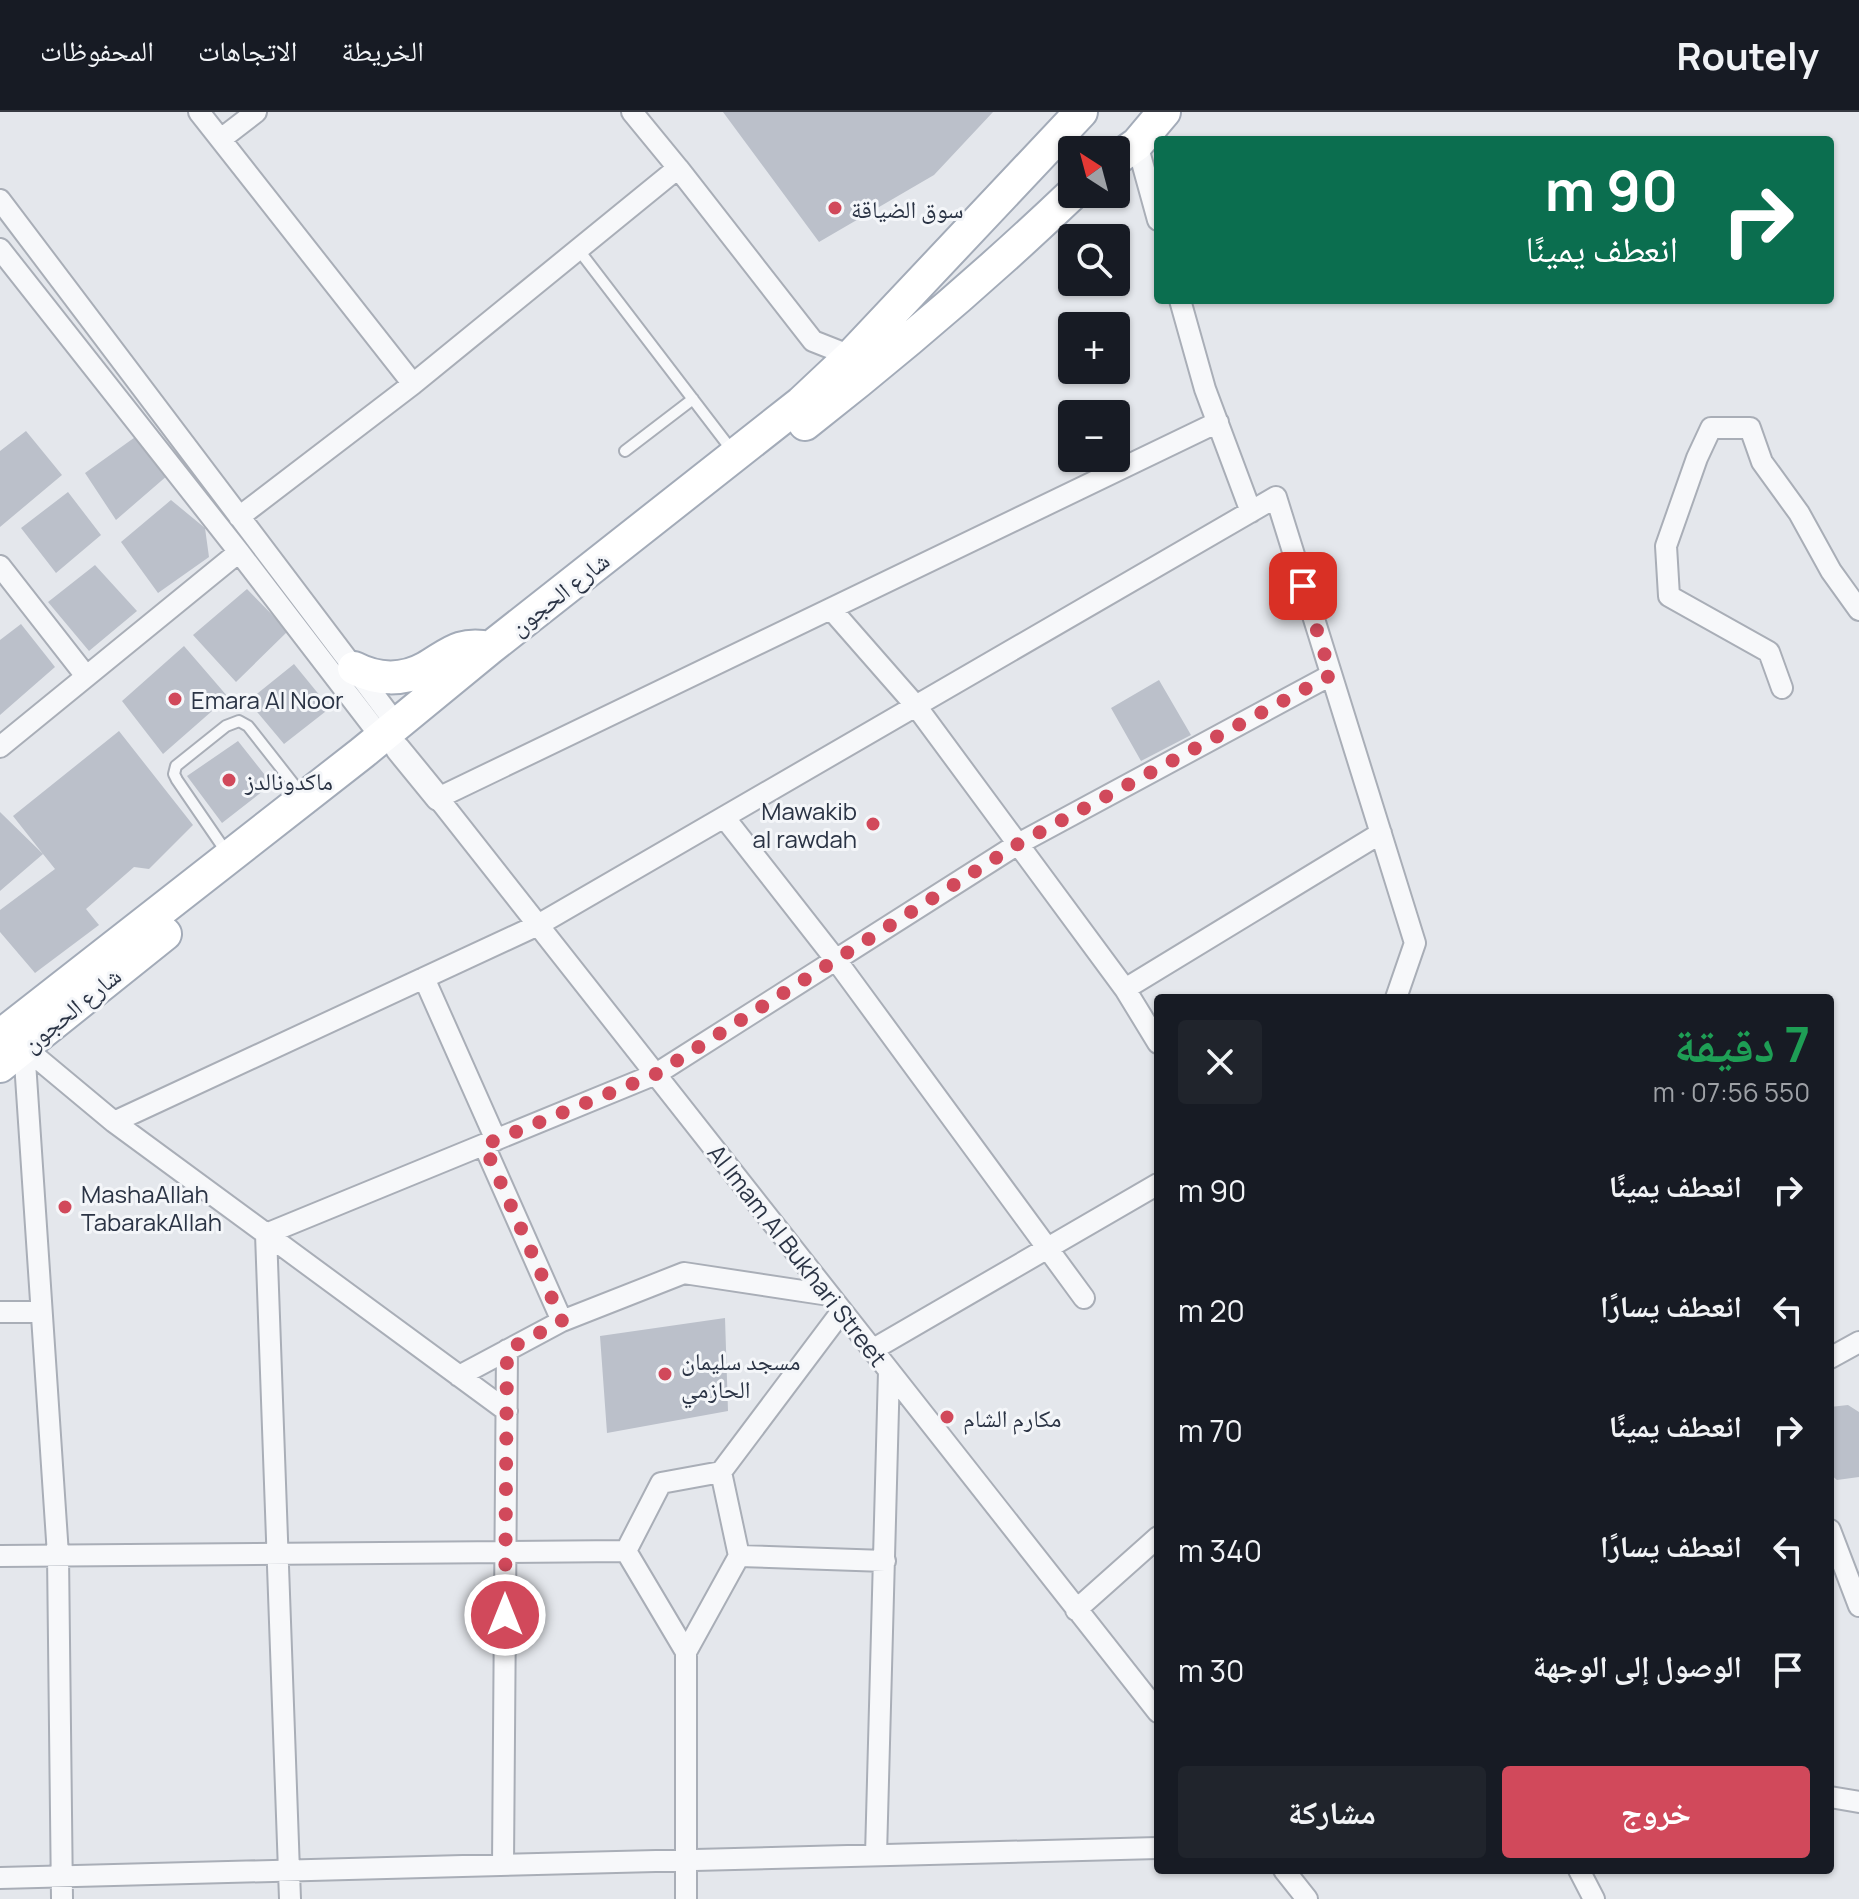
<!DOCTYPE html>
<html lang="ar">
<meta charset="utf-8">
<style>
:root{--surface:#171b24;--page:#20242c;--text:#f1f3f6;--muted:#9ea1a6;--line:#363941;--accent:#d1495b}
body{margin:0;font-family:Manrope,"Noto Naskh Arabic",sans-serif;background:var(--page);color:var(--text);direction:rtl;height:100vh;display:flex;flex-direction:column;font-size:30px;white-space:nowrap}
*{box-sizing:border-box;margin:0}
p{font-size:26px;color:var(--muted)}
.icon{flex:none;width:44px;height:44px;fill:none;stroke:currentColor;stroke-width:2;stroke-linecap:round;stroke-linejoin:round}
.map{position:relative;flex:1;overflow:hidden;direction:ltr}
.panel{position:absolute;left:1154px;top:882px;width:680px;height:880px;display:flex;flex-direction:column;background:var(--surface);border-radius:8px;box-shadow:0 2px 6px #0004;direction:rtl}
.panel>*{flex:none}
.hud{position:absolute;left:1154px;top:24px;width:680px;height:168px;border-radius:8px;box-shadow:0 2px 6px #0004;direction:rtl;background:#0b6e4f;color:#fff;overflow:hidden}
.needle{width:52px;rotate:324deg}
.buttons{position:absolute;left:1058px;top:24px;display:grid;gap:16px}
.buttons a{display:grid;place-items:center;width:72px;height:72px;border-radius:8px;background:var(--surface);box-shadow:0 2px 6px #0004;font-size:40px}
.pin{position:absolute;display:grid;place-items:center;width:68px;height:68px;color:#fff;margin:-34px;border-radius:16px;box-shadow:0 4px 12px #0006}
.me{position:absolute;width:88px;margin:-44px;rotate:0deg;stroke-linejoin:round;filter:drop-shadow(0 0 6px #0008)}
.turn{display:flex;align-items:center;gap:28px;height:168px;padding:0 24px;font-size:36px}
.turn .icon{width:104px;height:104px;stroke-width:2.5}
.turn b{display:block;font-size:56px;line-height:68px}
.round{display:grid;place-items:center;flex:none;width:84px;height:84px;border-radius:8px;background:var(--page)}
.head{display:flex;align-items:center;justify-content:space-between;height:136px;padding:0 24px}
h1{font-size:48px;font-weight:700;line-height:60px;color:#1e9e55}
.action{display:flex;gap:16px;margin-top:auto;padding:16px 24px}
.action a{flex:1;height:92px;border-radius:8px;background:var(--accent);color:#fff;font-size:32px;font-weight:700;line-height:92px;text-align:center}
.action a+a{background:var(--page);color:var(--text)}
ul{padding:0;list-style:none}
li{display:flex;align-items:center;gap:24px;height:120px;padding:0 24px}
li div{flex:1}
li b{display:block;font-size:30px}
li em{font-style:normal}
header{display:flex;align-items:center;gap:48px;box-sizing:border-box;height:112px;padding:0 40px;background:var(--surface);border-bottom:2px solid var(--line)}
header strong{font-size:38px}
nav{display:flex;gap:44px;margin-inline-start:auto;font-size:28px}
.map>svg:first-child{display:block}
.building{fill:#bbc0ca}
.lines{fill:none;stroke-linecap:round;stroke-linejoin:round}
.service-casing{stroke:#a9aeb7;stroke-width:14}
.minor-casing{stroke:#a9aeb7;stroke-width:24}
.tertiary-casing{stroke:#a9aeb7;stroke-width:28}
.primary-casing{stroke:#a3abb8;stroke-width:36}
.service{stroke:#f7f8fa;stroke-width:10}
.minor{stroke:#f7f8fa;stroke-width:20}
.tertiary{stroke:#f7f8fa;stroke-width:24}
.primary{stroke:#fff;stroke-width:32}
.route{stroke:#d1495b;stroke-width:14;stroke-dasharray:0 25.2}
.poi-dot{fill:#d1495b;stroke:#f4f6f9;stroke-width:3}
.labels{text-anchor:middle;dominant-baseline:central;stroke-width:6;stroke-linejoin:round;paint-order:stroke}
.poi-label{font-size:24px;fill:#2b3445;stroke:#f4f6f9;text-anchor:start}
.street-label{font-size:24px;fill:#2b3445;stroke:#f4f6f9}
</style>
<header>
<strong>Routely</strong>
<nav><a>الخريطة</a><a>الاتجاهات</a><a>المحفوظات</a></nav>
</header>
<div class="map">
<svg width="1859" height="1787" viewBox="0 0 1859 1787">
<rect width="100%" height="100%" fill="#e4e7ec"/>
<path class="building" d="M723 0H993L934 63 819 130Z
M26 319 62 363 0 415V339Z
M138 323 168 363 116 408 85 361Z
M68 380 101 423 56 461 21 416Z
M171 388 205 416 209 445 158 481 121 430Z
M95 453 137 499 89 539 48 490Z
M247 477 288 519 236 570 193 523Z
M21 512 55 555 0 603V528Z
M184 534 228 585 163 642 122 589Z
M294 552 330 596 284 632 248 589Z
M1159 568 1191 623 1141 649 1111 596Z
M119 619 193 713 149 757 134 755 86 797 99 813 35 861 0 820V798L55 757 43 742 0 779V700L43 742 13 704Z
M238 629 272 672 222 711 187 664Z
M725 1206 728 1299 607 1321 600 1224Z
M1848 1293 1859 1300V1365L1837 1368 1830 1362V1295Z"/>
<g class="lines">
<g class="service-casing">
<path id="service" d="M578 137 734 341
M625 339 693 287
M227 741 177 668 174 662 176 654 226 614 239 609 248 614 303 684"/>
</g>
<g class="minor-casing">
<path id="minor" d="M199 0 413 272
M632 0 678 56 813 229 851 244
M221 27 256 0
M1137 32 1158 108
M0 88 397 613
M0 137 239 440 381 625
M1180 188 1205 277 1251 400
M239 405 413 272 678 56
M0 454 86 564
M831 497 916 594 1125 877 1158 931
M1782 576 1769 540 1669 484 1666 434 1697 346 1711 316H1750L1762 350 1799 401 1831 459 1859 498
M0 635 239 440
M724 705 836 848 1084 1186
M424 866 496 1028
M1125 877 1381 721
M114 1010 538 813 1276 385 1415 831 1396 886
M0 1200H41
M562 1209 684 1161 829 1183
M872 1238 1158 1072
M1830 1246 1859 1230
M459 1264 562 1209 484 1033
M1830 1418 1859 1494
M626 1439 661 1371 721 1360
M0 1444 626 1439 686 1540
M739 1444 885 1449
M1076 1498 1158 1425
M1158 1600 438 686 1218 310
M1830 1685 1859 1690
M876 1743 889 1259
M503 1753 507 1238
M1284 1758 1307 1787
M1579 1758 1594 1787
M0 1766 1158 1736
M62 1787 58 1443 24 935 114 1010 507 1299
M290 1787 266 1122 656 962 1018 732 1331 563
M686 1787V1540L739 1444 721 1360 842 1199"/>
</g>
<g class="tertiary-casing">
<path id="tertiary" d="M398 637 438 686"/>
</g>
<g class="primary-casing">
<path id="primary" d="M1116 47 1137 32 1164 0
M805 312C898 239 987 163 1072 82
M354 556C377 568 403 569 426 556 450 542 459 530 490 536
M0 924 362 641 490 536 801 291 851 244 1081 0
M0 954 165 822"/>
</g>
<use href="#service" class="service"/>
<use href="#minor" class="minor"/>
<use href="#tertiary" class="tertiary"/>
<use href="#primary" class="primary"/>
</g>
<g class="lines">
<path class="route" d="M505 1503 507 1238 562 1209 484 1033 656 962 1018 732 1331 563 1303 474"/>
</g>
<g class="poi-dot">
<circle cx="835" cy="96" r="8"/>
<circle cx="175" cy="587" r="8"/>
<circle cx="229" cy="668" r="8"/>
<circle cx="873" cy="712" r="8"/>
<circle cx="65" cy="1095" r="8"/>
<circle cx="665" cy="1262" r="8"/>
<circle cx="947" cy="1305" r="8"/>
</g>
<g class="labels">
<g class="poi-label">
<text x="851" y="96">سوق الضياقة</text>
<text x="191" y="587">Emara Al Noor</text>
<text x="245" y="668">ماكدونالدز</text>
<text x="857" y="698" text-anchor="end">Mawakib<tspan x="857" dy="28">al rawdah</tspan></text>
<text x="81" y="1081">MashaAllah<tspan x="81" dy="28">TabarakAllah</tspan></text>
<text x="681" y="1248">مسجد سليمان<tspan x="681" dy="28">الحازمي</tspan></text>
<text x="963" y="1305">مكارم الشام</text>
</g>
<g class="street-label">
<text transform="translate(559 481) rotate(-38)">شارع الحجون</text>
<text transform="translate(71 897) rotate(-39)">شارع الحجون</text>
<text transform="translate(798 1143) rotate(52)">Al Imam Al Bukhari Street</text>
</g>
</g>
</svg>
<div class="buttons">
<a><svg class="needle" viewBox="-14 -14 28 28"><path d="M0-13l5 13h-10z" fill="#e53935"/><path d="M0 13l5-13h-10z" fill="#9ea1a6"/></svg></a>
<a><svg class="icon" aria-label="search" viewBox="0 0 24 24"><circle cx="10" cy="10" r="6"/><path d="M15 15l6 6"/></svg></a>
<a>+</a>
<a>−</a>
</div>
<div class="pin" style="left:1303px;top:474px;background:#d93025"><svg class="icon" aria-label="arrive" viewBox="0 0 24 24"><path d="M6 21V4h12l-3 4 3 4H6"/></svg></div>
<svg class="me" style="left:505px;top:1503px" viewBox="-20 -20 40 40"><circle r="17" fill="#d1495b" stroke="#fff" stroke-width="3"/><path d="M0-11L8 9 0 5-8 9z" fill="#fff"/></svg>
<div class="hud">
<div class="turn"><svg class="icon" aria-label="right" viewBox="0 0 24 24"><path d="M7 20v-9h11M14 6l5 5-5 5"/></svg><div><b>90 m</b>انعطف يمينًا</div></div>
</div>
<section class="panel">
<div class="head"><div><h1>7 دقيقة</h1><p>550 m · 07:56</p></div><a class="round"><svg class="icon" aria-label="close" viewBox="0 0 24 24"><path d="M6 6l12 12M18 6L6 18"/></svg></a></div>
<ul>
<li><svg class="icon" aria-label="right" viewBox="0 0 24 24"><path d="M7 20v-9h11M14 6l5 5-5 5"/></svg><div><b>انعطف يمينًا</b></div><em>90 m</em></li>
<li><svg class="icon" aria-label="left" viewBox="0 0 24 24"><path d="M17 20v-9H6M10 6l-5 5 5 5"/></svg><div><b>انعطف يسارًا</b></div><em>20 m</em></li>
<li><svg class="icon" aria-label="right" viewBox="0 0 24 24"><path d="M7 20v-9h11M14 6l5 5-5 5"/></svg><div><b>انعطف يمينًا</b></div><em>70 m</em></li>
<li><svg class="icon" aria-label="left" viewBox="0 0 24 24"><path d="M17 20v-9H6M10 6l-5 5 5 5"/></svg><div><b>انعطف يسارًا</b></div><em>340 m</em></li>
<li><svg class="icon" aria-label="arrive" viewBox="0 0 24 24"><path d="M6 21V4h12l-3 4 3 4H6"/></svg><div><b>الوصول إلى الوجهة</b></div><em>30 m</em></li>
</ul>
<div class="action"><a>خروج</a><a>مشاركة</a></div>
</section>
</div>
